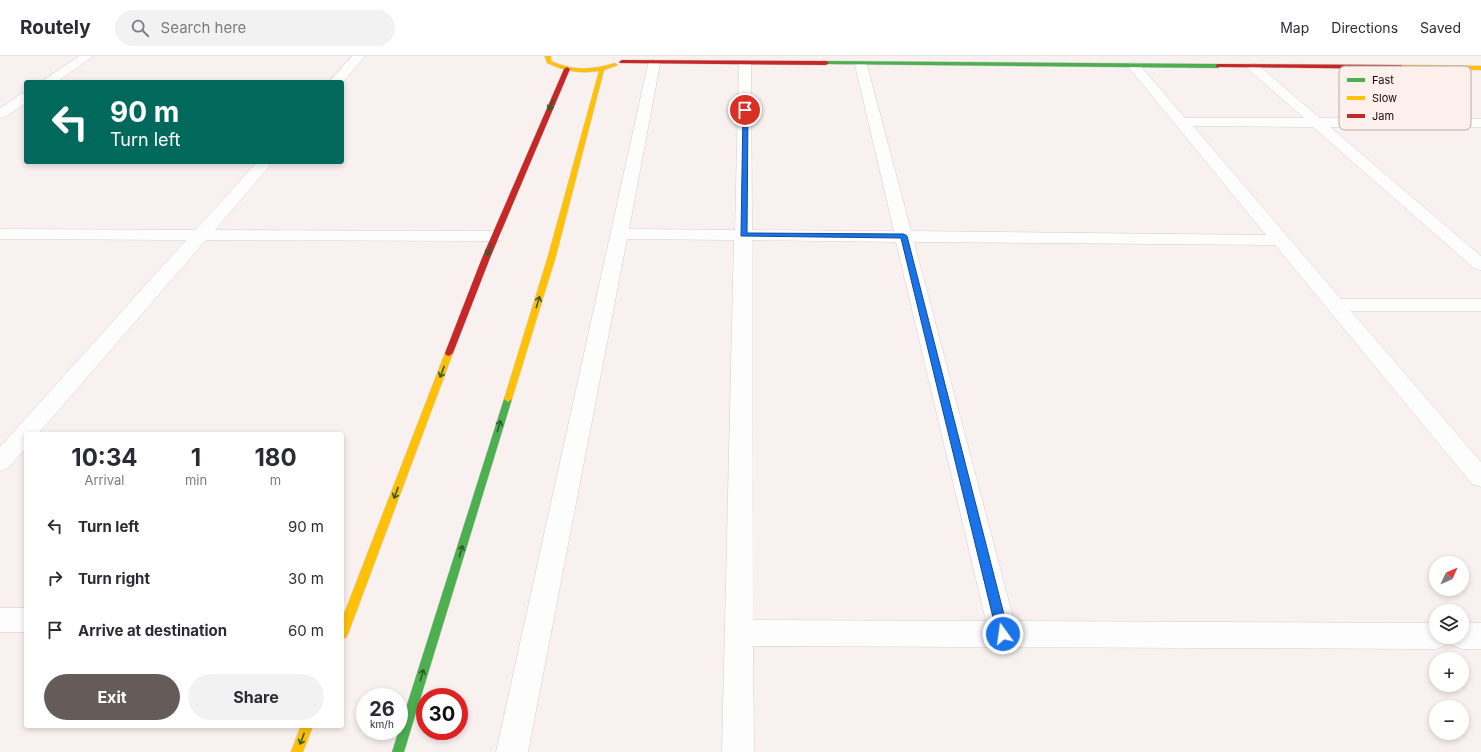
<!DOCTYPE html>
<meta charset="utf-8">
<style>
:root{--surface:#fff;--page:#f2f2f3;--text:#2b2b33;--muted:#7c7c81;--line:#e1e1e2;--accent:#655c59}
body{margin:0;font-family:Inter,sans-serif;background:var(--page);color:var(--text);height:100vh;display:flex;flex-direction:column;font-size:15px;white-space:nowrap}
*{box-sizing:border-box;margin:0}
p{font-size:13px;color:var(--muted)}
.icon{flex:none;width:22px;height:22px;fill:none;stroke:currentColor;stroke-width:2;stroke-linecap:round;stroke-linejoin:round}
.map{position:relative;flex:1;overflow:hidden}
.details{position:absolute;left:24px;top:376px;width:320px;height:296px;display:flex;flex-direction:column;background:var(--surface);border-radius:4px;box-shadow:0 2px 6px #0003}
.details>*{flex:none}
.guide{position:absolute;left:24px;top:24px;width:320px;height:84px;border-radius:4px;box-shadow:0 2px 6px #0003;background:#00695c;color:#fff;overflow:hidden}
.needle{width:26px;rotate:46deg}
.buttons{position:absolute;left:1429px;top:500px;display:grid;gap:8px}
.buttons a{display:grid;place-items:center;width:40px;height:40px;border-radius:50%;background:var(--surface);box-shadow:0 2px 6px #0003;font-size:20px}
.speed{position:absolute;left:356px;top:632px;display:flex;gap:8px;font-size:20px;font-weight:700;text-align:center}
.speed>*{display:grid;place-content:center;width:52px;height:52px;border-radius:50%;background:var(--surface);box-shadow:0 2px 6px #0003;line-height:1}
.speed small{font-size:10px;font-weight:400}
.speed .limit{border:6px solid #d22;background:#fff;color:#111}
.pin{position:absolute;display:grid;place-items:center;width:34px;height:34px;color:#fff;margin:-17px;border:2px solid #fff;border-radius:50%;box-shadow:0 1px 4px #0007}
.me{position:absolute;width:44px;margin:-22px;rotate:346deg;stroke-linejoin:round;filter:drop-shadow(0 0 3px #0008)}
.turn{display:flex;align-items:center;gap:14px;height:84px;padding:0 20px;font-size:18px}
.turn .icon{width:52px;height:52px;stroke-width:2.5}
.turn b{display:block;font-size:28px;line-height:34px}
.eta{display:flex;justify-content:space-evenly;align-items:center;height:68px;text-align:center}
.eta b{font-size:24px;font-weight:700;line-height:28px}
.primary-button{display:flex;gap:8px;margin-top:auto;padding:8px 20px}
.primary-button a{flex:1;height:46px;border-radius:24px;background:var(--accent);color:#fff;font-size:16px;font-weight:700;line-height:46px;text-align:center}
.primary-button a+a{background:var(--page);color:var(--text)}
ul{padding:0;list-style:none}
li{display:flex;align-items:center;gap:12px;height:52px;padding:0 20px}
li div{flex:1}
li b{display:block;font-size:15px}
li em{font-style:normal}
header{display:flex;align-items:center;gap:24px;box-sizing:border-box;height:56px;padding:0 20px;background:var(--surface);border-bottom:1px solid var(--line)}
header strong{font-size:19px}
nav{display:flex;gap:22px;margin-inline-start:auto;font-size:14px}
.search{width:280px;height:36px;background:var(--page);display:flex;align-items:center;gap:10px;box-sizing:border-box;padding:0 14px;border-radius:22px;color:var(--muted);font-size:15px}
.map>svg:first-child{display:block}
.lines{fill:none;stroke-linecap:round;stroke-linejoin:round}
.street-casing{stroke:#d8cecc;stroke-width:1}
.fast-casing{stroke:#d8cecc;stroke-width:1}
.slow-casing{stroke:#d8cecc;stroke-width:1}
.jam-casing{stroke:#d8cecc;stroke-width:1}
.street{fill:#fefdfd;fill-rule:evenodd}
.fast{fill:#4caf50;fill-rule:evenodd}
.slow{fill:#ffc107;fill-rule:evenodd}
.jam{fill:#c62828;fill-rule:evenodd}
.oneway{stroke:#315d2c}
.route{fill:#1a73e8;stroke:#114b97}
.key{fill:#fdefeb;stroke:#b8aba7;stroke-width:1}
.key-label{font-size:11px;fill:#160b08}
</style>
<header>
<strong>Routely</strong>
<div class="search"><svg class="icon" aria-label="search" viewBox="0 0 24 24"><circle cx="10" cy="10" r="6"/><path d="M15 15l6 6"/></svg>Search here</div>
<nav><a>Map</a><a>Directions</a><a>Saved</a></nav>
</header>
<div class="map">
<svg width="1481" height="696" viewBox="0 0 1481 696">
<rect width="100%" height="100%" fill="#f9f1ef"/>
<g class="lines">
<g class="street-casing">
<path id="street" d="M79 0H93L57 26H41Z
M352 0H365L342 27 329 26Z
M654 4 658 5 660 8 629 173 735 174 739 8 741 5H749L751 8 752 174 894 175 855 9 857 6H865L867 9 911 175 1266 179 1130 13 1128 10 1130 7H1138L1185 62H1304L1249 14 1247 11 1249 8H1257L1320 62 1481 63V71H1330L1481 200V214L1475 213 1313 71 1193 70 1341 243H1481V255H1351L1481 406V431L1472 428 1275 189 914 186 1014 565 1436 567V581H1462V567H1481V593H1462L1452 589 1449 583 1446 589 1436 593 753 590 754 696H722L734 184 627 183 528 696H496L648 8 650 5ZM752 184 896 186 986 565 753 564Z
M26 37V47L5 61 0 62V52L21 38Z
M257 106H273L215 174 495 175 501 176 504 180 501 184 495 185 206 184 38 378H26V392L8 412 0 415V391L186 184 0 183V173L196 174Z
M0 552H26V576H0Z"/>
</g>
<g class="fast-casing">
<path id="fast" d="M826 5 1218 8 1221 10 1218 12 824 8 823 7Z
M508 340 512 343 404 696H392L504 343Z"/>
</g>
<g class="slow-casing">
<path id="slow" d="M545 0H551V5C573 15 592 14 615 7L618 9 604 14 556 200 512 343 508 346 504 343 548 200 599 15C580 18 564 15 547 7Z
M1401 9 1481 10V14L1399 12V10Z
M449 294 453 297 348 578 346 582 342 583V563L445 297Z
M301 670H313L303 696H291Z"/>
</g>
<g class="jam-casing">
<path id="jam" d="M622 4 826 5 829 7 826 9 620 7 619 6Z
M1218 8 1401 9 1404 11 1401 13 1216 11V9Z
M567 11 570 13 490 202 453 297 449 300 446 299 445 297 482 202 564 13Z"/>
</g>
<use href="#street" class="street"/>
<use href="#fast" class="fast"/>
<use href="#slow" class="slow"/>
<use href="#jam" class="jam"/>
</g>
<defs><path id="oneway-shaft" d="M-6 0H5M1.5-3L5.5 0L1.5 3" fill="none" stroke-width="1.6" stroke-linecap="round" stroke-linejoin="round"/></defs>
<g class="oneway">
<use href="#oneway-shaft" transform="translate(551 49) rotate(113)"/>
<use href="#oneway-shaft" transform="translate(489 194) rotate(113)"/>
<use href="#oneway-shaft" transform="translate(538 246) rotate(-73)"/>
<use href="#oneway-shaft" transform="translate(442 316) rotate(111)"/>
<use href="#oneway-shaft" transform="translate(499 370) rotate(-73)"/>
<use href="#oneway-shaft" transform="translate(396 437) rotate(111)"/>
<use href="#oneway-shaft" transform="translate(461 495) rotate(-73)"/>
<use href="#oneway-shaft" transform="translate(422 619) rotate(-73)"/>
<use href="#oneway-shaft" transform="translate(302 683) rotate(111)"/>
</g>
<path class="route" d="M743 53 748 54 747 177 904 178 907 180 1009 578 1007 581 1003 583 999 581 997 578 901 182 741 180Z"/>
<rect x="1339" y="10" width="132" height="64" rx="6" class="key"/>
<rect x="1347" y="22" width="18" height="4" fill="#4caf50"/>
<rect x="1347" y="40" width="18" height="4" fill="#ffc107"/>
<rect x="1347" y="58" width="18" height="4" fill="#c62828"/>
<g class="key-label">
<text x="1372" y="28">Fast</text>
<text x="1372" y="46">Slow</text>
<text x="1372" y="64">Jam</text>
</g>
</svg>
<div class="buttons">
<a><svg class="needle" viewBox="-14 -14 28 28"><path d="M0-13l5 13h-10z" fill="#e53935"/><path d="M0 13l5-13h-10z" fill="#7c7c81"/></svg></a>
<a><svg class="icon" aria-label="layers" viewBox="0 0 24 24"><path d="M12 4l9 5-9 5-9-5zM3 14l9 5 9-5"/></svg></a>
<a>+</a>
<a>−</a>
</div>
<div class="speed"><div>26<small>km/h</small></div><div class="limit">30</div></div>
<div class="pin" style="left:745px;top:54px;background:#d93025"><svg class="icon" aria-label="arrive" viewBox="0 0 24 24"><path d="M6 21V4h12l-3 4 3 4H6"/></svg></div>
<svg class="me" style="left:1003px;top:578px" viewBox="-20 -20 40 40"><circle r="17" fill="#1a73e8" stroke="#fff" stroke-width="3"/><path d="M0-11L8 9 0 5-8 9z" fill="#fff"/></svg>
<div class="guide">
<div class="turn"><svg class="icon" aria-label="left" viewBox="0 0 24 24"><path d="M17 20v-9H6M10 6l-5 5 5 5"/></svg><div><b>90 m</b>Turn left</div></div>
</div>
<section class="details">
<div class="eta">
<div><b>10:34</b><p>Arrival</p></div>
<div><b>1</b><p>min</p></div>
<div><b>180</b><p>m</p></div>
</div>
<ul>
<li><svg class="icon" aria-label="left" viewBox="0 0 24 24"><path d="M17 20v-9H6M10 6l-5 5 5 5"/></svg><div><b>Turn left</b></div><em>90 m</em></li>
<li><svg class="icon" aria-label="right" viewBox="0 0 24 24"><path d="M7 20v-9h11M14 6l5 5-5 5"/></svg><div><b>Turn right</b></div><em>30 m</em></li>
<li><svg class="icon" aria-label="arrive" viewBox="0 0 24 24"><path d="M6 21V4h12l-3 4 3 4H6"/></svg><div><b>Arrive at destination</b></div><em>60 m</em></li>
</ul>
<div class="primary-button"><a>Exit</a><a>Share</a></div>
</section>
</div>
